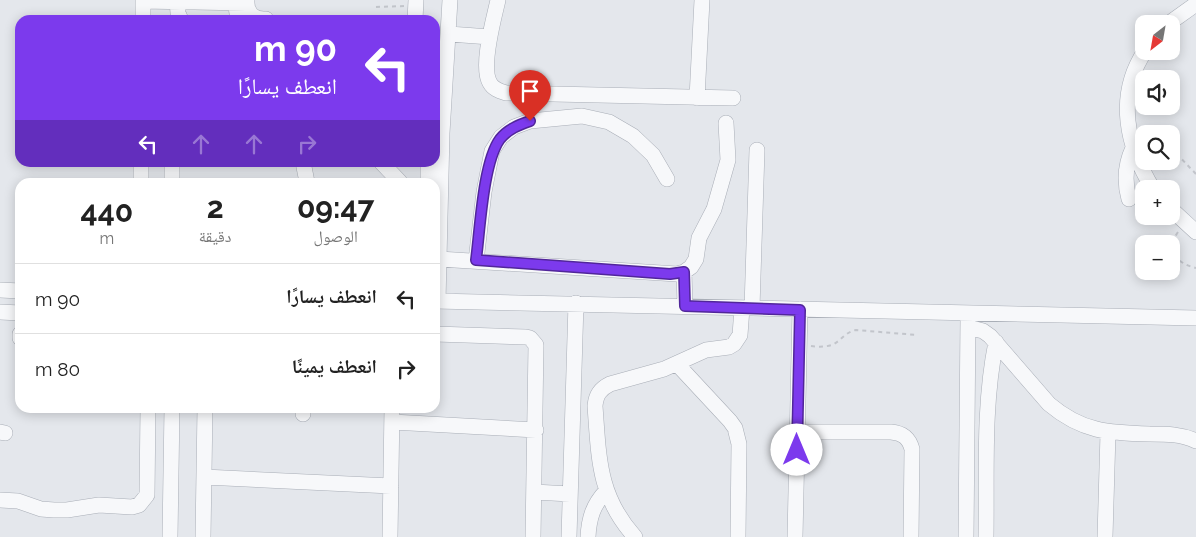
<!DOCTYPE html>
<html lang="ar">
<meta charset="utf-8">
<style>
:root{--surface:#fff;--page:#f6f6f6;--text:#222;--muted:#767676;--line:#e0e0e0}
body{margin:0;font-family:Raleway,"Noto Naskh Arabic",sans-serif;background:var(--page);color:var(--text);direction:rtl;height:100vh;display:flex;flex-direction:column;font-size:19px;white-space:nowrap}
*{box-sizing:border-box;margin:0}
p{font-size:16px;color:var(--muted)}
.icon{flex:none;width:28px;height:28px;fill:none;stroke:currentColor;stroke-width:2;stroke-linecap:round;stroke-linejoin:round}
.map{position:relative;flex:1;overflow:hidden;direction:ltr}
.sheet{position:absolute;left:15px;top:178px;width:425px;height:235px;display:flex;flex-direction:column;background:var(--surface);border-radius:15px;box-shadow:0 2px 12px #0003;direction:rtl}
.sheet>*{flex:none}
.hud{position:absolute;left:15px;top:15px;width:425px;height:152px;border-radius:15px;box-shadow:0 2px 12px #0003;direction:rtl;background:#7c3aed;color:#fff;overflow:hidden}
.needle{width:32px;rotate:211deg}
.tools{position:absolute;left:1135px;top:15px;display:grid;gap:10px}
.tools a{display:grid;place-items:center;width:45px;height:45px;border-radius:10px;background:var(--surface);box-shadow:0 2px 12px #0003;font-size:25px}
.pin{position:absolute;display:grid;place-items:center;width:42px;height:42px;color:#fff;margin:-51px -21px;border-radius:50% 50% 50% 0;rotate:-45deg;box-shadow:0 0 5px #0007}
.pin .icon{rotate:45deg}
.me{position:absolute;width:55px;margin:-28px;rotate:0deg;stroke-linejoin:round;filter:drop-shadow(0 0 4px #0008)}
.turn{display:flex;align-items:center;gap:18px;height:105px;padding:0 20px;font-size:22px}
.turn .icon{width:65px;height:65px;stroke-width:2.5}
.turn b{display:block;font-size:35px;line-height:42px}
.lanes{display:flex;align-items:center;height:48px;padding:0 20px;background:#0003;justify-content:center;gap:25px;direction:ltr}
.lanes .off{opacity:.35}
.eta{display:flex;justify-content:space-evenly;align-items:center;height:85px;text-align:center}
.eta b{font-size:30px;font-weight:700;line-height:35px}
ul{padding:0;list-style:none}
li{display:flex;align-items:center;gap:15px;height:70px;padding:0 20px;border-top:1px solid var(--line)}
li div{flex:1}
li b{display:block;font-size:19px}
li em{font-style:normal}
.map>svg:first-child{display:block}
.lines{fill:none;stroke-linecap:round;stroke-linejoin:round}
.minor-casing{stroke:#a9aeb7;stroke-width:16}
.path{stroke:#c2c5cb;stroke-width:2;stroke-dasharray:4 4;stroke-linecap:butt}
.minor{stroke:#f7f8fa;stroke-width:15}
.route-casing{stroke:#51269a;stroke-width:12}
.route{stroke:#7c3aed;stroke-width:9}
</style>
<div class="map">
<svg width="1196" height="537" viewBox="0 0 1196 537">
<rect width="100%" height="100%" fill="#e4e7ec"/>
<g class="lines">
<g class="minor-casing">
<path id="minor" d="M177 0 178 13 181 20
M235 0 238 20
M247 0C246 13 254 20 266 19
M498 0C494 18 480 67 490 83 493 89 500 91 506 93L733 98
M143 1 246 3
M143 20V0
M415 20 416 0
M1168 24 1196 4
M449 34 490 37
M1145 51C1115 96 1127 147 1153 189
M697 98 702 0
M303 162 307 182
M381 162 400 182
M141 182V162
M172 182V162
M428 182V162
M1129 199C1124 181 1125 165 1133 148
M1171 209 1196 232
M439 259 677 274 684 272 691 267 696 259 699 238 714 209 728 160 726 123
M476 261 484 192 492 151 501 137 514 127 530 121 582 116 609 122 633 136 653 155 667 179
M684 272 685 306
M0 290 20 291
M435 301 1196 318
M438 301 442 133 450 0
M752 308 757 150
M0 312 20 313
M968 327 983 331 990 336 1049 404C1082 432 1109 433 1150 434 1167 434 1181 434 1196 441
M435 334 526 337 530 338 536 345 533 537
M20 338V334
M677 364 730 421 735 428 739 444 738 537
M303 414V408
M392 422 536 430
M0 432 5 433
M797 432H891C903 433 909 438 912 449L911 537
M204 477 391 486
M534 492 570 494
M0 500 18 501 41 509 54 510H67L99 505 132 507 139 505 147 495 148 408
M170 537 172 408
M203 537 205 408
M390 537 392 408
M569 537 576 303
M588 537C589 518 593 505 606 491
M635 537C598 496 599 458 595 406 596 395 600 389 610 384L664 369 706 350 729 347 734 344 740 335 742 308
M795 537 800 309
M966 537 968 319
M986 537C987 472 983 406 996 342
M1105 537 1108 433"/>
</g>
<path class="path" d="M376 7 404 6
M364 17V20
M1171 148 1196 174
M1178 232C1165 251 1178 264 1196 268
M811 346C818 347 825 347 832 345 841 341 845 332 856 330L917 335
M19 358 20 374"/>
<use href="#minor" class="minor"/>
</g>
<g class="lines">
<g class="route-casing">
<path id="route" d="M530 121C519 125 508 129 500 139 483 162 480 230 476 260L670 274 684 272 685 306 800 310 797 450"/>
</g>
<use href="#route" class="route"/>
</g>
</svg>
<div class="tools">
<a><svg class="needle" viewBox="-14 -14 28 28"><path d="M0-13l5 13h-10z" fill="#e53935"/><path d="M0 13l5-13h-10z" fill="#767676"/></svg></a>
<a><svg class="icon" aria-label="sound" viewBox="0 0 24 24"><path d="M4 9h4l5-4v14l-5-4H4zM17 9q2 3 0 6"/></svg></a>
<a><svg class="icon" aria-label="search" viewBox="0 0 24 24"><circle cx="10" cy="10" r="6"/><path d="M15 15l6 6"/></svg></a>
<a>+</a>
<a>−</a>
</div>
<div class="pin" style="left:530px;top:121px;background:#d93025"><svg class="icon" aria-label="arrive" viewBox="0 0 24 24"><path d="M6 21V4h12l-3 4 3 4H6"/></svg></div>
<svg class="me" style="left:797px;top:450px" viewBox="-20 -20 40 40"><circle r="19" fill="#fff"/><path d="M0-13L10 11 0 6-10 11z" fill="#7c3aed"/></svg>
<div class="hud">
<div class="turn"><svg class="icon" aria-label="left" viewBox="0 0 24 24"><path d="M17 20v-9H6M10 6l-5 5 5 5"/></svg><div><b>90 m</b>انعطف يسارًا</div></div>
<div class="lanes"><svg class="icon" aria-label="left" viewBox="0 0 24 24"><path d="M17 20v-9H6M10 6l-5 5 5 5"/></svg><svg class="icon off" aria-label="ahead" viewBox="0 0 24 24"><path d="M12 20V5M6 11l6-6 6 6"/></svg><svg class="icon off" aria-label="ahead" viewBox="0 0 24 24"><path d="M12 20V5M6 11l6-6 6 6"/></svg><svg class="icon off" aria-label="right" viewBox="0 0 24 24"><path d="M7 20v-9h11M14 6l5 5-5 5"/></svg></div>
</div>
<section class="sheet">
<div class="eta">
<div><b>09:47</b><p>الوصول</p></div>
<div><b>2</b><p>دقيقة</p></div>
<div><b>440</b><p>m</p></div>
</div>
<ul>
<li><svg class="icon" aria-label="left" viewBox="0 0 24 24"><path d="M17 20v-9H6M10 6l-5 5 5 5"/></svg><div><b>انعطف يسارًا</b></div><em>90 m</em></li>
<li><svg class="icon" aria-label="right" viewBox="0 0 24 24"><path d="M7 20v-9h11M14 6l5 5-5 5"/></svg><div><b>انعطف يمينًا</b></div><em>80 m</em></li>
</ul>
</section>
</div>
